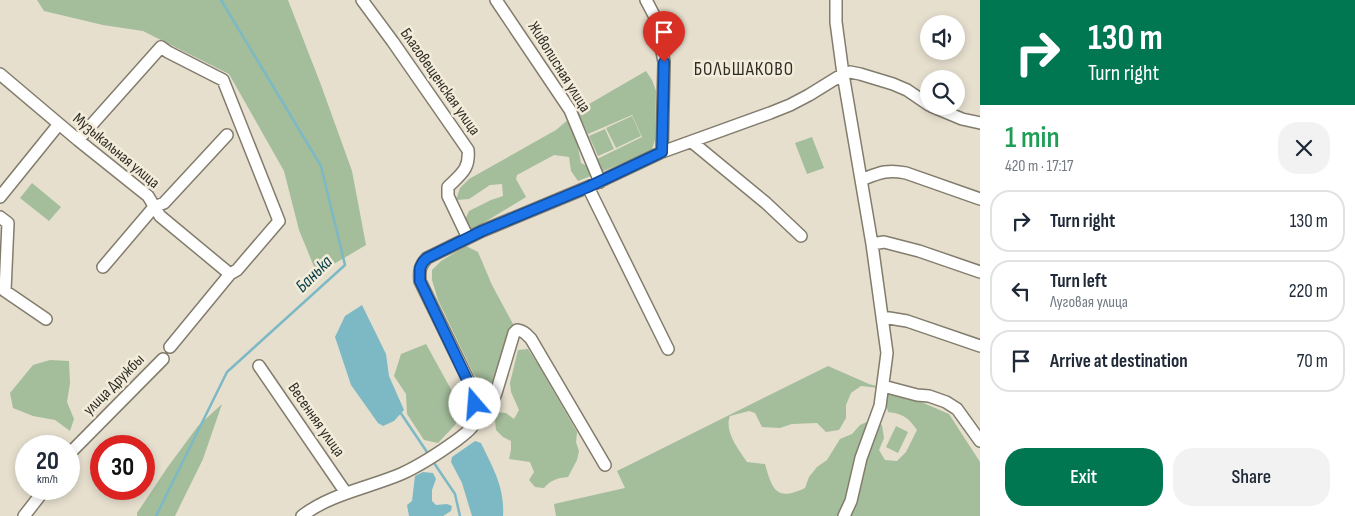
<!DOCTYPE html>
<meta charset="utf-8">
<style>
:root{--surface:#fff;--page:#f2f2f3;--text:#1f2937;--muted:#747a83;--line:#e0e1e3;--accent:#007651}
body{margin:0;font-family:"Sofia Sans Condensed",sans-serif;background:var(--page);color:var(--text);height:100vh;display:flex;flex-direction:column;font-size:19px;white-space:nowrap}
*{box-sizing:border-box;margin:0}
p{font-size:16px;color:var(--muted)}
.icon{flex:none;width:28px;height:28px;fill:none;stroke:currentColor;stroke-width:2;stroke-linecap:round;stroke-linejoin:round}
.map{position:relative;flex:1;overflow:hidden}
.sheet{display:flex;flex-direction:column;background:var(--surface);width:375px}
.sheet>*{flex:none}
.guide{background:#007651;color:#fff;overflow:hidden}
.buttons{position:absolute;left:920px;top:15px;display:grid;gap:10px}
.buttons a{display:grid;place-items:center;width:45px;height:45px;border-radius:50%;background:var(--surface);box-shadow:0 2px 8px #0003;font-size:25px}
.speed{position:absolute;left:15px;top:435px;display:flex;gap:10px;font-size:25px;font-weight:700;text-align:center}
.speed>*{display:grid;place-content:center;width:65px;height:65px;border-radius:50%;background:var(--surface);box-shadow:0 2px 8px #0003;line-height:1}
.speed small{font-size:12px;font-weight:400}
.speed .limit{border:8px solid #d22;background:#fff;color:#111}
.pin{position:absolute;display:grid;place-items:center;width:42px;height:42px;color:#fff;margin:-51px -21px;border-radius:50% 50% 50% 0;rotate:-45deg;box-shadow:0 0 5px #0007}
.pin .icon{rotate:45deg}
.me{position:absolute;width:55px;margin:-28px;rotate:342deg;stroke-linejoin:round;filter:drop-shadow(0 0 4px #0008)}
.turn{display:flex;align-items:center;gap:18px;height:105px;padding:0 25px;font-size:22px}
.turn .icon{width:65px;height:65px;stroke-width:2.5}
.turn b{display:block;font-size:35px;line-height:42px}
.round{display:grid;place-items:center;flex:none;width:52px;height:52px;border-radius:20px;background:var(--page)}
.overview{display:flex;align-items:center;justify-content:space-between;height:85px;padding:0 25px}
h1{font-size:30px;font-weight:600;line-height:38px;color:#1e9e55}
.primary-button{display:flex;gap:10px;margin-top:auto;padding:10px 25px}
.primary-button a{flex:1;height:58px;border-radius:20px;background:var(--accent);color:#fff;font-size:20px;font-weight:600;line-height:58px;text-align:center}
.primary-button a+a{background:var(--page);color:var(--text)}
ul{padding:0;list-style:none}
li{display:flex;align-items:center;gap:15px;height:62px;margin:0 10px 8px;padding:0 15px;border:2px solid var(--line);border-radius:20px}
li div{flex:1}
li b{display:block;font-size:19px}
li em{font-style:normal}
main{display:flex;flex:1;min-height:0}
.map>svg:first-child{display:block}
.green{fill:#a4bd9b;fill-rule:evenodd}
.water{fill:#7db9c5}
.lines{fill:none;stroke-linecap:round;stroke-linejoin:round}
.stream{stroke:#7db9c5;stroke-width:2.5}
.minor-casing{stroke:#827c6c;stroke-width:14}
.minor{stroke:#fff;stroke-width:11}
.route-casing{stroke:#114b97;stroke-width:12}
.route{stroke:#1a73e8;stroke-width:9}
.labels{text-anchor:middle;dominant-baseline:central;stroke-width:5;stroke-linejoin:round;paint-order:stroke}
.street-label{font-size:16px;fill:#2f2d26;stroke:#f3ecdb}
.water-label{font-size:18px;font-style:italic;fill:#053f48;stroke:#f3ecdb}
.quarter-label{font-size:19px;letter-spacing:1px;fill:#2f2d26;stroke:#f3ecdb}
</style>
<main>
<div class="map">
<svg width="980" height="516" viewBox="0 0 980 516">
<rect width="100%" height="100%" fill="#e6dfce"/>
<path class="green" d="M37 0H288L321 85 352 171 366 245 317 274 299 230 284 171 229 74 143 31 103 25 44 11Z
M646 71 652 80 656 91 655 140 651 152 578 181 571 171 569 157 554 155 517 175 516 179 526 197 470 231 464 222 469 211 491 200 503 196 502 184 490 185 469 199 456 200 460 188 469 179 556 130 569 119 575 131 581 163 585 165 642 137 632 115 588 134 577 111Z
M632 116 641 136 616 148 606 128Z
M605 129 614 149 598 156 589 136Z
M812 137 824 168 807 174 795 143Z
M32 183 61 207 49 221 20 198Z
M466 246 478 252 492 285 513 324 488 393 473 373 438 300 432 280V270L441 261Z
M426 344 453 393 456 424 438 443 424 440 407 414 406 394 394 376 401 354Z
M528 349 539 366 577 432 576 442 579 451 577 460 568 477C557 478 551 480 544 488L535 487 529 480 534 472 530 462 509 459 511 450V441L503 437 496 430 495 421 496 412 506 413 514 419 519 410 511 392 510 383 518 350Z
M50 360 69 361 70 383 67 402 74 419 70 431 55 420 33 416 13 408 10 393 33 365Z
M828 366 869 384 898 392 949 414 980 462V516H556L554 504 625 488 617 471ZM861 386 879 388 886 404 888 412C903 414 908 417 917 430L906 452 897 461 885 460 879 450 884 438 882 425 871 420 860 425 852 434 840 439 827 460 817 467 809 477 805 488C776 502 772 489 765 464L747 462C738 449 724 431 730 416L749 411 755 413 762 427 780 428 792 424 817 423 826 432 839 430 846 418V405L851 393Z
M222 404 203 459 175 516H137V513L167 468 198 426Z
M896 426 908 432 898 453 886 447Z"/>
<path class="water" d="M362 305 386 354 389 376 404 410 394 421 383 426 378 423 351 385 335 337 345 316Z
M475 441 481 443C493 468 505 488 503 516H472L462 483 451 462 452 457Z
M423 472 433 473 436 479 432 490V501L436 505 447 504 452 506 451 511 443 516H409L407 505 412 501 415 476Z"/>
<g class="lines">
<path class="stream" d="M400 412 429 455
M432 460 455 494 460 516
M156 516 227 372 345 265 321 166 221 0"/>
<g class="minor-casing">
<path id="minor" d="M362 0 393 42 468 150C470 169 461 174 448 187V196L468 238
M496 0 570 110 600 182
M646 0 656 19 664 62 662 152
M836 0V22L843 74 872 244 887 353 880 406 861 458 851 501 844 516
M0 74 78 140 148 196 160 216 230 274
M931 106 962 119 980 123
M78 140 161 47 168 52 223 80 279 221 237 270 230 274 170 347
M692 142 766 203 801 236
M861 180C879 173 886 169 906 173L980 199
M588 187 668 349
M0 197 59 124
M0 217 8 223 5 291 46 319
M872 244 884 242 919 251 980 272
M103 267 154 207 164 203 227 135
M883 317 907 321 980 346
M259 366 346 493
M883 386 917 395 929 396 946 402 957 409 980 441
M475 422 484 413 491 405 496 393 514 333 517 330C524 331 526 334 531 339L605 465
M69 455 73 450 163 359
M24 516 45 489
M302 516C330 494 368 488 401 474 421 465 439 453 457 440 463 435 473 429 475 421 477 411 474 400 473 390L420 281C419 271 420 265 427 258L482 231 588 187 662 152 770 113 790 105 809 95 843 74 850 72 860 74 893 84 907 90 929 105"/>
</g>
<use href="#minor" class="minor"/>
</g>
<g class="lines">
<g class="route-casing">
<path id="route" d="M475 404 472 390 420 281V268L423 262 427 258 482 231 588 187 662 152 664 62"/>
</g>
<use href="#route" class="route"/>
</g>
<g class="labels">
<g class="street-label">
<text transform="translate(559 67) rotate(58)">Живописная улица</text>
<text transform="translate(440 82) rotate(55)">Благовещенская улица</text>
<text transform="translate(116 151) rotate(40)">Музыкальная улица</text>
<text transform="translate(114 385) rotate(-45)">улица Дружбы</text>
<text transform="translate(316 420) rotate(55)">Весенняя улица</text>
</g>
<g class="water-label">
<text transform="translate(314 274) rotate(-45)">Банька</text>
</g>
<g class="quarter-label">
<text x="744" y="69">БОЛЬШАКОВО</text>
</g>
</g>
</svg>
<div class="buttons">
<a><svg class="icon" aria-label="sound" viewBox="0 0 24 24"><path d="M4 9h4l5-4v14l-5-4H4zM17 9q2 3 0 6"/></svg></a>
<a><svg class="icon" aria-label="search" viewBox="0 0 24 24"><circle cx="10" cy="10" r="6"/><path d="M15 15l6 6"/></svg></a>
</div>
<div class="speed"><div>20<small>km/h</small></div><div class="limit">30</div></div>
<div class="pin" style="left:664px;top:62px;background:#d93025"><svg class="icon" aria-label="arrive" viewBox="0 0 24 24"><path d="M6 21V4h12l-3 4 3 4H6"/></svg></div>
<svg class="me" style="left:475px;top:404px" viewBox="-20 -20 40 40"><circle r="19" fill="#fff"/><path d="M0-13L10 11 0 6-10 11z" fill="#1a73e8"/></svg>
</div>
<section class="sheet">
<div class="guide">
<div class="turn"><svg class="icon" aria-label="right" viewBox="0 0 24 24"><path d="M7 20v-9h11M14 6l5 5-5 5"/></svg><div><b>130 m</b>Turn right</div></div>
</div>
<div class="overview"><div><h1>1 min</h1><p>420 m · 17:17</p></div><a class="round"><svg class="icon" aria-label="close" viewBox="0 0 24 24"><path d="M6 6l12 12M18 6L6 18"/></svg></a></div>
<ul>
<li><svg class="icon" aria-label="right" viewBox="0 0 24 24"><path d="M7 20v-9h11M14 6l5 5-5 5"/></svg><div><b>Turn right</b></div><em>130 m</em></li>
<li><svg class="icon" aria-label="left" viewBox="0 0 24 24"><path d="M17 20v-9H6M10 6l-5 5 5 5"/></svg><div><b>Turn left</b><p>Луговая улица</p></div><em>220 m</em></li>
<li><svg class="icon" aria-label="arrive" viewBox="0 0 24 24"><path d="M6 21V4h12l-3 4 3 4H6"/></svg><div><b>Arrive at destination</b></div><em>70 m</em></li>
</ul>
<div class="primary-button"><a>Exit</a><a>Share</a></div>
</section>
</main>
